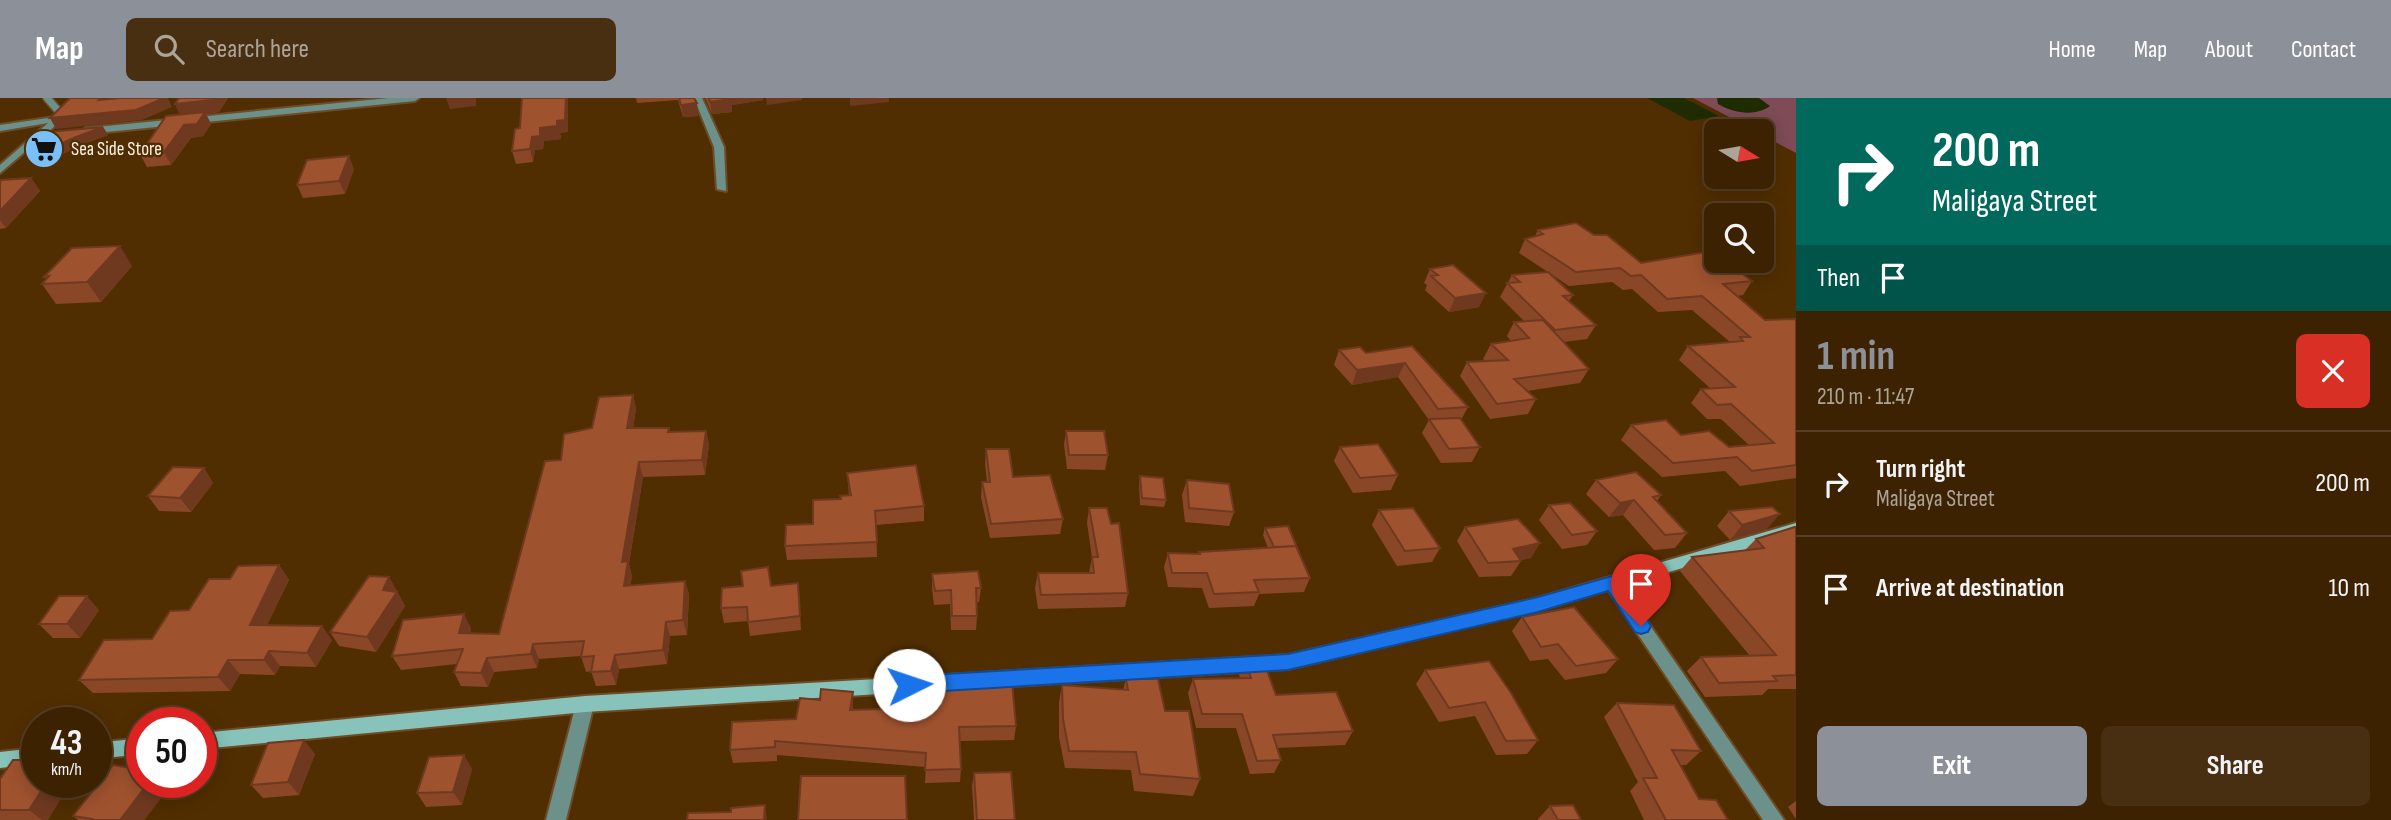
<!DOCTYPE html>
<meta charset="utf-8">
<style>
:root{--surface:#3d2202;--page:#482f11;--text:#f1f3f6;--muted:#ada499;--line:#563f24;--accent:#8c9099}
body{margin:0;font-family:"Sofia Sans Condensed",sans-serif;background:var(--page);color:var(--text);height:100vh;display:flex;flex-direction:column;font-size:26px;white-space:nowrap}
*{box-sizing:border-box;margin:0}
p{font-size:23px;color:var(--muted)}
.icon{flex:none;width:38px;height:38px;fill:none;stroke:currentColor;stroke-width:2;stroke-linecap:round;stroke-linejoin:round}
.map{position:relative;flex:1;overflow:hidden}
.side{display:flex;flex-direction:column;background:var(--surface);width:595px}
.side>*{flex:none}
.hud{background:#00695c;color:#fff;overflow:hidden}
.needle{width:46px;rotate:101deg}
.controls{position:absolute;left:1704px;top:21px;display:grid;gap:14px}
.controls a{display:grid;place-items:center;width:70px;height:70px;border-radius:10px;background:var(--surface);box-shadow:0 4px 18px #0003,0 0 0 2px var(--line);font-size:35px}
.speed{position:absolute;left:21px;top:609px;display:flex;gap:14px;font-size:35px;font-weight:700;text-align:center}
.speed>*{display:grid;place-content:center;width:91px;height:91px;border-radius:50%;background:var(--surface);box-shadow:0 4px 18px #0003,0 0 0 2px var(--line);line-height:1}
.speed small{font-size:18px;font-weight:400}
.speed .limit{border:10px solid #d22;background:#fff;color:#111}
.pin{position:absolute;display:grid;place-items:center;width:60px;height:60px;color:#fff;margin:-72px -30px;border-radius:50% 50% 50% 0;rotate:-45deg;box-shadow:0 0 7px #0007}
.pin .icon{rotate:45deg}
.me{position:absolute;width:77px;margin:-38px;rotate:86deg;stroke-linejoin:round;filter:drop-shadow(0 0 5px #0008)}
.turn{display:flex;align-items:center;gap:24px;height:147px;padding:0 21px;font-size:32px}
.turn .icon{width:91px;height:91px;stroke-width:2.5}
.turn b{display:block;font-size:49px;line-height:60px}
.then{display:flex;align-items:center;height:66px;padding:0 21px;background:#0003;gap:14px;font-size:26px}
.round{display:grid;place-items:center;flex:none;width:74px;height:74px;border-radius:10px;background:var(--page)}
.headline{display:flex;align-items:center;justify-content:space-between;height:119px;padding:0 21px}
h1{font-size:42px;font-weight:700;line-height:52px;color:var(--accent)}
.primary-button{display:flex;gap:14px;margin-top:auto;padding:14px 21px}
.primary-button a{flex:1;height:80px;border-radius:10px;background:var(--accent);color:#fff;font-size:28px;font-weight:700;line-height:80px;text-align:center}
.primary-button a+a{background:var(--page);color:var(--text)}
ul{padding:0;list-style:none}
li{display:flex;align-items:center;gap:21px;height:105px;padding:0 21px;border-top:2px solid var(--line)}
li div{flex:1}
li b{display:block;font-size:26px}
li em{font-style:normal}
header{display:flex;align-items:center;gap:42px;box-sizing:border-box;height:98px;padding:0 35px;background:var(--accent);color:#fff}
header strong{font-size:33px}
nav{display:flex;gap:38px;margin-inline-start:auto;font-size:24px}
.search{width:490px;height:63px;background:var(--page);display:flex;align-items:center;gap:18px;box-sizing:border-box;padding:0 24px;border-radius:10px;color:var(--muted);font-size:26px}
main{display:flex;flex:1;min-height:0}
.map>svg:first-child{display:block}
.green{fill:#7e4b57}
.water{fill:#1f2b00}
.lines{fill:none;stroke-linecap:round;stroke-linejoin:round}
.lane-casing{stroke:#6d4d27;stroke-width:10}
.street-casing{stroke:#6d4d27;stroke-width:4}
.secondary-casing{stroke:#6d4d27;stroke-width:4}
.lane{stroke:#6c918b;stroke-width:7}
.street{fill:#6c918b;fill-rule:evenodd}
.secondary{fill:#87c3ba;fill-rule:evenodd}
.wall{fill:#894728}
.shaded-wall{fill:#6f3920}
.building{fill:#9f522e;stroke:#6f3920;stroke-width:2}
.route{fill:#1a73e8;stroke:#114b97;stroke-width:2}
.labels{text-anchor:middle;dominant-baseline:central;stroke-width:5;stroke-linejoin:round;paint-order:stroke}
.far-poi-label{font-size:19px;fill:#fdf1e7;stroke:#512e02;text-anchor:start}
</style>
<header>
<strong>Map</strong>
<div class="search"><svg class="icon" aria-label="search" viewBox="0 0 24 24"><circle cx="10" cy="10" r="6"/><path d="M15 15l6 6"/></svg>Search here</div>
<nav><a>Home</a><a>Map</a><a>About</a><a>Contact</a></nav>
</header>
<main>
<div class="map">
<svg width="1796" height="722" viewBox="0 0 1796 722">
<rect width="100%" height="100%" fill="#512e02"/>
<path class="green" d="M1693 0H1796V55L1762 37V33H1756Z"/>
<path class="water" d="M1647 0H1684L1719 18 1690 23Z
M1717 0H1759L1770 8C1755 19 1733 15 1718 6Z"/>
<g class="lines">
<g class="lane-casing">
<path id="lane" d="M47 0 62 17"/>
</g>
<g class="street-casing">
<path id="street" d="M72 0H81L62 22 0 75V67L48 25 0 33V27L55 19Z
M389 0H419L415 3 86 36 81 33 86 30Z
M694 0H702L724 49 726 93 717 91 714 49Z
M1612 479 1618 481 1784 722H1763L1606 489 1604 485 1606 481Z
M585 598 591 601 594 606 566 722H546L576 606 579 601Z"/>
</g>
<g class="secondary-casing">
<path id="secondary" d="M1796 425V437L1538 512 1288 571 585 614 201 651V635L585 598 1288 557 1538 500Z
M142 640V656L96 661V645Z
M37 650V666L0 670V654Z"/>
</g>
<use href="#lane" class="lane"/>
<use href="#street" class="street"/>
<use href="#secondary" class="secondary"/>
</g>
<path class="wall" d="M179 0H228L219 14 206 16 211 26 203 38 191 40 171 67 147 69 140 56 180 16 175 6Z
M522 0H568V34L560 35 561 41 544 43 543 51 535 52 533 64 516 66 512 53 520 30Z
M636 0H694L698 18 683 19 678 2 637 5Z
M705 0H763V2L732 7V14L712 16Z
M103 29 108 37 81 47 51 62 31 52 26 44Z
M354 71 345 96 303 100 297 87Z
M31 80 40 93 6 130 0 131V84Z
M1538 132 1594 137 1641 165 1752 183 1743 197 1736 198 1765 222 1796 221V380L1740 388 1725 373 1662 379 1621 342 1631 327 1681 337 1729 349 1749 347 1721 321H1707L1691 305 1701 291 1710 290 1679 262 1688 248 1730 244 1692 212 1658 214 1632 191 1623 192 1612 184 1569 188 1519 155 1525 141 1535 138Z
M132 168 101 204 56 206 42 186 46 181 44 179Z
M1430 171 1479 209 1449 214 1425 192 1427 187 1424 185Z
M1512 177 1573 197 1569 203 1596 227 1587 241 1564 244 1589 271 1580 285 1527 293 1536 301 1528 316 1490 321 1460 278 1467 264 1486 263 1483 261 1491 246 1511 243 1507 238 1514 224 1524 223 1500 199Z
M1412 248 1468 309 1461 322 1480 349 1472 364 1441 365 1422 335 1429 322 1398 279 1352 287 1334 267 1339 252 1366 255Z
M633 297 636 311 633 330H669L670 334 706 333 709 347 705 377 643 379 629 466 632 478 630 488 685 483 689 497 687 537 670 538 667 566 619 571 616 587 596 588 591 573 586 574 581 558 539 561 537 570 494 574 488 589 461 588 454 574 457 566 401 572 392 558 471 530 470 536H499L561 362 592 330Z
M1066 333 1108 357 1105 372 1067 371 1064 347Z
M1340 349 1398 377 1391 392 1353 395 1334 363Z
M986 351 1013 379 1063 421 1060 436 990 440 981 399 982 384H987L985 366Z
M204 370 213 385 191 414 159 413 148 398Z
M847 375 924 408V423L876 427 877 459 787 462 785 448 813 426 841 401 849 397Z
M1140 378 1166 402 1164 409 1140 407 1139 386Z
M1187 382 1234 414 1229 428 1185 424 1182 397Z
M1596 382 1661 397 1657 403 1687 435 1675 450 1654 452 1623 417 1609 419 1586 396Z
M1549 407 1597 433 1587 447 1562 451 1539 422Z
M1089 410 1128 495 1125 509 1038 511 1035 490 1038 475H1089L1092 459 1087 425Z
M1379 412 1440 450 1432 464 1397 468 1372 427Z
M1729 413 1767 431 1730 442 1717 428Z
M1465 429 1531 460 1520 462 1521 463 1511 478 1479 479 1457 443Z
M1265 430 1310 480 1304 494 1259 496 1254 508 1209 510 1202 490 1168 489 1164 469 1168 455 1199 456V454L1268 450 1263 437Z
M1796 430V591H1768L1762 597 1705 599 1687 573 1701 559 1750 558 1680 473 1692 459 1745 452 1756 441Z
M279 467 289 482 267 527 332 542 316 569 280 568 275 577 240 576 230 593 93 595 79 582 152 541 230 481Z
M932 476 981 490 979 504H976L977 518 976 532H951L950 506 934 507 932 490Z
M389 479 405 508 376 554 339 548 330 534Z
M771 488 799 499 801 532 750 538 748 523 724 525 721 510Z
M99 512 80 540H53L39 526Z
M1522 519 1618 561 1606 575 1565 582 1548 561 1530 563 1512 533Z
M1245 563 1276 597 1353 633 1345 647 1277 650 1281 662 1274 675 1250 676 1236 630H1196L1188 595 1193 581H1241L1239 577Z
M1489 563 1538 642 1527 656 1496 657 1475 618 1439 624 1416 586 1425 572Z
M1126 581 1165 613 1200 681 1193 698 1134 693 1131 672 1065 670 1059 639V604L1062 587 1123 592Z
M1617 605 1701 653 1686 667H1680L1699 701 1728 722H1644L1630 693 1638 684 1604 619Z
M853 608V612L1016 628 1014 642 960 643 961 671 960 684 925 685 926 669 777 657V663L733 665 730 652 796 621Z
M315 656 299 697 263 700 251 687Z
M472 671 462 707 426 709 417 695Z
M974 675 1015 722H974L972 688Z
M0 681 48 722H0Z
M142 684H168L171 687 144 722H78L73 718Z
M1796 703V721L1788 709Z
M1550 708 1581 722H1538V721Z"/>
<path class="shaded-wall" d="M164 0H168L172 9 142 22 56 31 50 20Z
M214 0H228L219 14 206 16 211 26 203 38 191 40 171 67 164 54 181 18 175 6Z
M446 0H476V8L450 11Z
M566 0H568V34L560 35 561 41 544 43 543 51 535 52 533 64 530 51 532 39 540 30 557 23Z
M729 0H763V2L732 7V14L712 16 710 4Z
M766 0H802V2L767 7Z
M850 0H889V4L850 8Z
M697 5 698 18 683 19 681 7Z
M103 29 108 37 81 47 51 62 45 53 76 39Z
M349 58 354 71 345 96 339 83Z
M31 80 40 93 6 130 0 122V113Z
M120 148 132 168 101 204 87 184Z
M1486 195 1479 209 1449 214 1455 200Z
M1405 265 1398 279 1352 287 1357 272Z
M633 297 636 311 631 344 627 330Z
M706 333 709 347 705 377 702 362Z
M639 364 643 379 629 466 632 478 628 503 624 488 622 464Z
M204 370 213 385 191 414 180 400Z
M1634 402 1623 417 1609 419 1620 405Z
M1780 416 1767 431 1730 442 1742 427Z
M1540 445 1531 460 1513 464V451Z
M279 467 289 482 260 542 250 527Z
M389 479 397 493 396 495 397 494 405 508 376 554 367 539 383 492Z
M685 483 689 497 687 537 683 522Z
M87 498 99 512 80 540 67 526Z
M464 516 471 530 467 550 459 535Z
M666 524 670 538 667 566 663 552Z
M322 528 332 542 316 569 307 555Z
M533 546 539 561 537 570 531 556Z
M269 553 280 568 275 577 264 562Z
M615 557 619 571 616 587 611 573Z
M487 560 494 574 488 589 481 575Z
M228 562 240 576 230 593 218 579Z
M853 594V608L851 625 850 612Z
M304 642 315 656 299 697 288 684Z
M464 657 472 671 462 707 453 694Z
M47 684H71L48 722H42L29 712Z
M149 684H168L171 687 144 722H120Z
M765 707 767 722H764Z"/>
<path class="building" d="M70 0H101L99 2 120 0H164L136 12 50 20Z
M179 0H214L212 2 175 6Z
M522 0H566L565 22 557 23V28L540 30V38L532 39 530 51 512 53 515 31 520 30Z
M679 0H694L697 5 681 7Z
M709 0H730L731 1 710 4Z
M205 14 197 26 184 27 164 54 140 56 166 18Z
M103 29 76 39 45 53 26 44 37 35Z
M349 58 339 83 297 87 307 62Z
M31 80 0 113V84L1 82Z
M1576 125 1594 137H1607L1641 165 1712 153 1717 157V163H1725L1752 183 1723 186 1765 222 1796 221V367L1752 373 1737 359 1673 365 1631 327 1666 322 1681 337 1709 333 1729 349 1774 345 1731 306 1717 307 1701 291 1735 289 1688 248 1743 243 1740 239H1750L1702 198 1667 201 1641 177 1631 178 1620 170 1576 174 1525 141 1543 136 1538 132Z
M120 148 87 184 42 186 49 178 44 179 72 150Z
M1453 167 1486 195 1455 200 1431 178 1438 177 1430 171Z
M1548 174 1573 197 1563 198 1596 227 1555 232 1507 185 1520 184 1512 177Z
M1543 222 1589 271 1514 281 1536 301 1497 306 1467 264 1508 262 1491 246 1529 240 1514 224Z
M1412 248 1468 309 1438 311 1405 265 1357 272 1339 252 1360 249 1366 255Z
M633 297 627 330H669L668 334 706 333 702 362 639 364 622 464 628 463 624 488 685 483 683 522 666 524 663 552 615 557 611 573 591 574 594 558 581 559 584 543 533 546 531 556 487 560 481 575 454 574 463 551 392 558 403 522 464 516 459 535 499 536 545 363 561 362 564 336 592 330 599 299Z
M1460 320 1480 349 1449 351 1429 321Z
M1066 333H1104L1108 357H1069Z
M1378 346 1398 377 1360 380 1340 349Z
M986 351H1009L1013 379 1050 377 1063 421 991 426 982 384H990Z
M916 367 924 408 875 413 877 444 785 448 786 427 813 426V402L841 401 840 398 851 397 847 375Z
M173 369 204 370 180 400 148 398Z
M1636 374 1661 397 1653 399 1687 435 1665 437 1634 402 1620 405 1596 382Z
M1140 378 1163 380 1166 402 1142 400Z
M1187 382 1229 386 1234 414 1189 410Z
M1570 405 1597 433 1572 437 1549 407Z
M1772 409 1780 416 1742 427 1729 413Z
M1089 410H1107L1111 426 1119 425 1128 495 1041 497 1038 475H1094L1092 459H1098Z
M1413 410 1440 450 1405 453 1379 412Z
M1518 421 1540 445 1513 451 1521 463 1488 465 1465 429Z
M1288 428 1299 454 1296 448 1274 449 1265 430Z
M1795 429 1796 430V577L1773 578 1777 583 1719 585 1701 559 1776 557 1692 459 1764 450 1756 441Z
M1296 448 1310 480 1254 482 1259 494 1214 496 1207 475H1172L1168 455 1200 456 1199 454Z
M279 467 250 527 322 528 307 555 269 553 264 562H228L218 579 79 582 104 542 152 541 170 513 189 512 209 481H230L238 468Z
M768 469 771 488 798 485 800 518 748 524 747 509 721 510 722 490 743 488 741 473Z
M978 473 981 490H976L977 518H952L951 492 935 493 932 476Z
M369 478 389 479 383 492 397 494 367 539 330 534Z
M59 498H87L67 526H39Z
M1574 509 1618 561 1576 568 1558 546 1541 549 1522 519Z
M1263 562 1276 597 1336 594 1353 633 1273 637 1281 662 1257 663 1242 616H1202L1193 581 1251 580 1245 563Z
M1489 563 1511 595 1538 642 1506 643 1485 604 1449 610 1425 572Z
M1126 581H1158L1165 613H1189L1200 681 1140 676 1136 654 1069 653 1063 621 1062 587 1128 592Z
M1012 584 1016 628 959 629 961 671 925 672 926 655 775 643V649L730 652 732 624 796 621 800 600 820 602 821 591 853 594 850 612 916 610V586Z
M1617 605 1674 607 1701 653 1672 652 1699 701 1716 702 1728 722H1666L1643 680H1657Z
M304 642 288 684 251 687 268 645Z
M464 657 453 694 417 695 429 659Z
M13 662H37V684H47L29 712H0V681Z
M113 667 142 672V684H149L120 722H91L92 721 73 718Z
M1011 674 1015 722H977L974 675Z
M801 678H905L907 722H798Z
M765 707 764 722H687L688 715 731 714V710Z
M1573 707 1581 722H1558L1550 708Z"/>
<path class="route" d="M1612 478 1618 480 1648 523 1651 528 1648 534 1641 536 1635 534 1608 493 1538 514 1288 572 909 595 902 593 899 587 902 581 909 578 1288 556 1538 499Z"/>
<defs>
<g id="supermarket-disc" transform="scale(2.0125)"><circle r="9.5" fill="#79bff8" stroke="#512e02"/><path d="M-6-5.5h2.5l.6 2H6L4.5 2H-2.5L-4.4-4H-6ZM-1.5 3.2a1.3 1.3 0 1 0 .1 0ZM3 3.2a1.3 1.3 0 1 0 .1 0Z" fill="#111"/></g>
</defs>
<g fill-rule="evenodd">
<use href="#supermarket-disc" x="44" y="51"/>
</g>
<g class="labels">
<g class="far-poi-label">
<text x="71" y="51">Sea Side Store</text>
</g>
</g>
</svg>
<div class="controls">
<a><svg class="needle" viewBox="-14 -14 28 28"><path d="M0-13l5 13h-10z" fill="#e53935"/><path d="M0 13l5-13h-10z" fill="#ada499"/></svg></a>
<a><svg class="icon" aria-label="search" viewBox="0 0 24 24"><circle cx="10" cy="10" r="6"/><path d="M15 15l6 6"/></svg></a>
</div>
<div class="speed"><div>43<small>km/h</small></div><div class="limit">50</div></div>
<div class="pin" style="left:1641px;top:528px;background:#d93025"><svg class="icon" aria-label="arrive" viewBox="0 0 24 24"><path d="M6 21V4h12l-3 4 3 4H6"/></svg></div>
<svg class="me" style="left:909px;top:587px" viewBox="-20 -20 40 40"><circle r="19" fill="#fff"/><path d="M0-13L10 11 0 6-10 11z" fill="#1a73e8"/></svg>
</div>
<section class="side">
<div class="hud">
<div class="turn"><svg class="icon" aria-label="right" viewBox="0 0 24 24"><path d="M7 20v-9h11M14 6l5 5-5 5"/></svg><div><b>200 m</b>Maligaya Street</div></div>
<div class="then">Then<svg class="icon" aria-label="arrive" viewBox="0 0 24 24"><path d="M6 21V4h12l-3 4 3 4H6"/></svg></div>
</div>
<div class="headline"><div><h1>1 min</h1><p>210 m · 11:47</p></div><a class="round" style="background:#d93025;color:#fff"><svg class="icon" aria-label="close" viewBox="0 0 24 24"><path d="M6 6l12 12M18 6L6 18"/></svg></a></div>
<ul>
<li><svg class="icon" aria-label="right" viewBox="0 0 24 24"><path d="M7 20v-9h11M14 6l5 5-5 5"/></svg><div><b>Turn right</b><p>Maligaya Street</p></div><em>200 m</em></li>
<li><svg class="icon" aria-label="arrive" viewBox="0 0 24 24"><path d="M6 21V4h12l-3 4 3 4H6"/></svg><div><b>Arrive at destination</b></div><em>10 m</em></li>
</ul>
<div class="primary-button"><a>Exit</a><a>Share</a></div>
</section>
</main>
